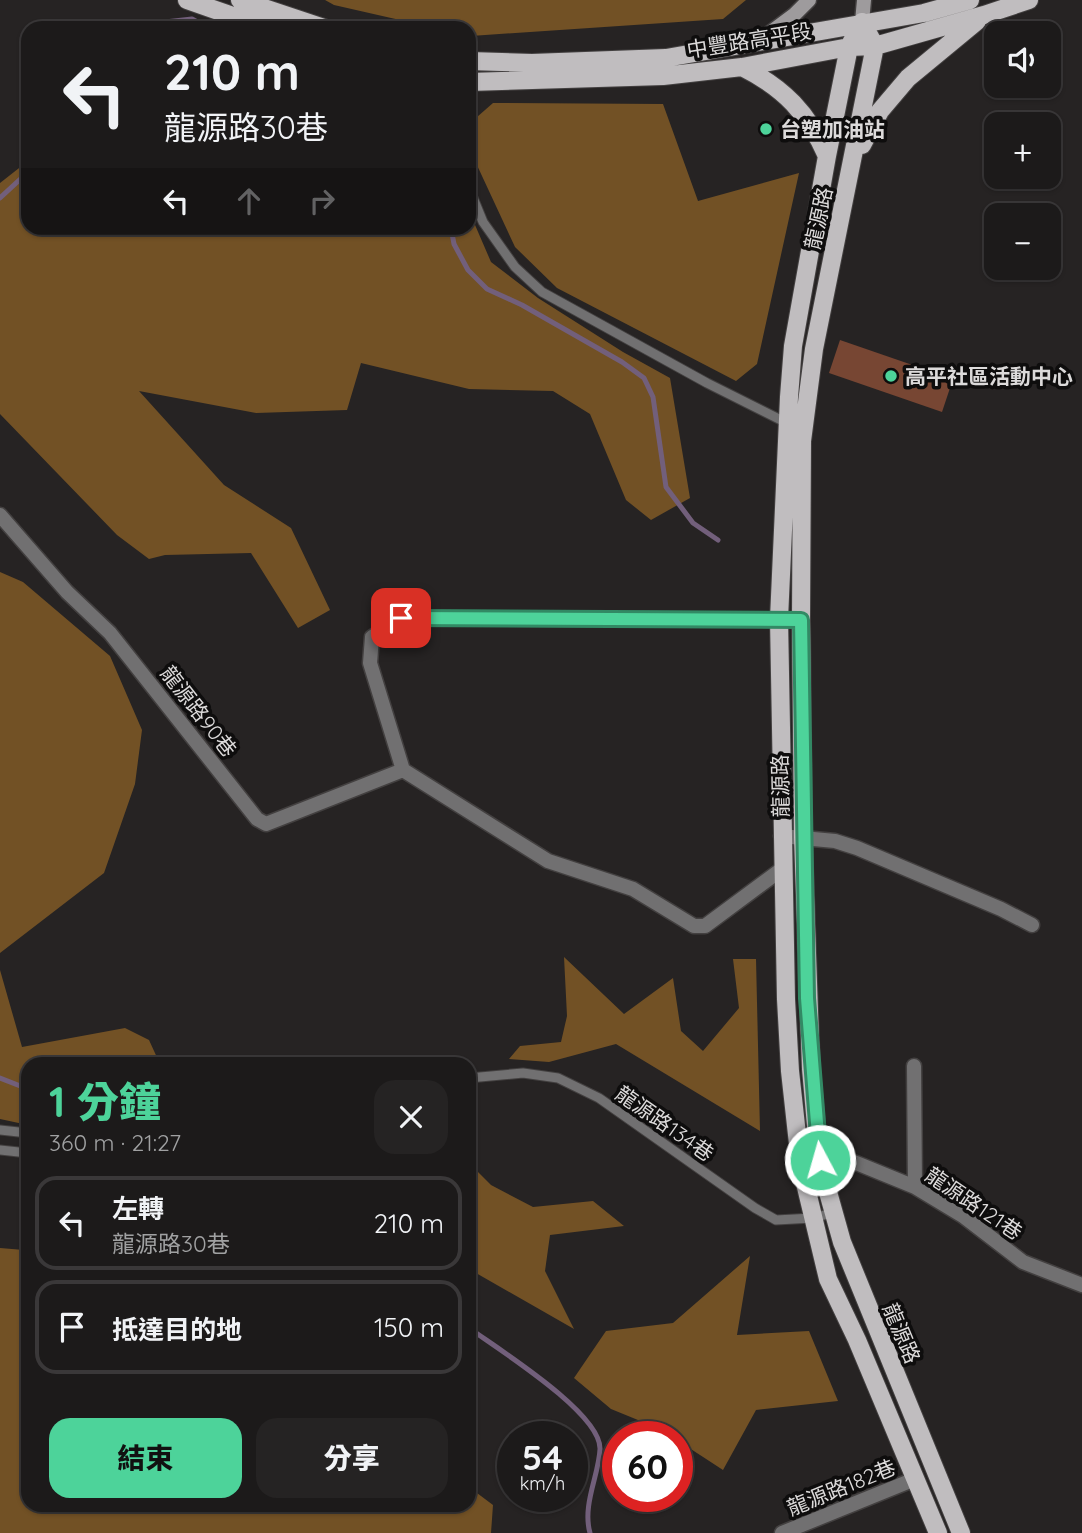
<!DOCTYPE html>
<html lang="zh-TW">
<meta charset="utf-8">
<style>
:root{--surface:#1c1a1a;--page:#252323;--text:#f1f3f6;--muted:#a0a1a2;--line:#3a3839;--accent:#4dd39a}
body{margin:0;font-family:Quicksand,"Noto Sans TC",sans-serif;background:var(--page);color:var(--text);height:100vh;display:flex;flex-direction:column;font-size:26px;white-space:nowrap}
*{box-sizing:border-box;margin:0}
p{font-size:23px;color:var(--muted)}
.icon{flex:none;width:38px;height:38px;fill:none;stroke:currentColor;stroke-width:2;stroke-linecap:round;stroke-linejoin:round}
.map{position:relative;flex:1;overflow:hidden}
.drawer{position:absolute;left:21px;top:1057px;width:455px;height:455px;display:flex;flex-direction:column;background:var(--surface);border-radius:21px;box-shadow:0 2px 5px #0004,0 0 0 2px var(--line)}
.drawer>*{flex:none}
.top-card{position:absolute;left:21px;top:21px;width:455px;height:214px;border-radius:21px;box-shadow:0 2px 5px #0004,0 0 0 2px var(--line);background:#1c1a1a;color:var(--text);overflow:hidden}
.controls{position:absolute;left:984px;top:21px;display:grid;gap:14px}
.controls a{display:grid;place-items:center;width:77px;height:77px;border-radius:14px;background:var(--surface);box-shadow:0 2px 5px #0004,0 0 0 2px var(--line);font-size:35px}
.speed{position:absolute;left:497px;top:1421px;display:flex;gap:14px;font-size:35px;font-weight:700;text-align:center}
.speed>*{display:grid;place-content:center;width:91px;height:91px;border-radius:50%;background:var(--surface);box-shadow:0 2px 5px #0004,0 0 0 2px var(--line);line-height:1}
.speed small{font-size:18px;font-weight:400}
.speed .limit{border:10px solid #d22;background:#fff;color:#111}
.pin{position:absolute;display:grid;place-items:center;width:60px;height:60px;color:#fff;margin:-30px;border-radius:14px;box-shadow:0 4px 10px #0006}
.me{position:absolute;width:77px;margin:-38px;rotate:354deg;stroke-linejoin:round;filter:drop-shadow(0 0 5px #0008)}
.turn{display:flex;align-items:center;gap:24px;height:147px;padding:0 28px;font-size:32px}
.turn .icon{width:91px;height:91px;stroke-width:2.5}
.turn b{display:block;font-size:49px;line-height:60px}
.lanes{display:flex;align-items:center;height:66px;padding:0 28px;background:#0003;justify-content:center;gap:35px;direction:ltr}
.lanes .off{opacity:.35}
.round{display:grid;place-items:center;flex:none;width:74px;height:74px;border-radius:21px;background:var(--page)}
.headline{display:flex;align-items:center;justify-content:space-between;height:119px;padding:0 28px}
h1{font-size:42px;font-weight:800;line-height:52px;color:var(--accent)}
.action{display:flex;gap:14px;margin-top:auto;padding:14px 28px}
.action a{flex:1;height:80px;border-radius:21px;background:var(--accent);color:#111;font-size:28px;font-weight:800;line-height:80px;text-align:center}
.action a+a{background:var(--page);color:var(--text)}
ul{padding:0;list-style:none}
li{display:flex;align-items:center;gap:21px;height:94px;margin:0 14px 10px;padding:0 14px;border:4px solid var(--line);border-radius:21px}
li div{flex:1}
li b{display:block;font-size:26px}
li em{font-style:normal}
.map>svg:first-child{display:block}
.forest{fill:#725125}
.lines{fill:none;stroke-linecap:round;stroke-linejoin:round}
.stream{stroke:#725f7b;stroke-width:5}
.building{fill:#774633}
.lane-casing{stroke:#434040;stroke-width:11}
.street-casing{stroke:#434040;stroke-width:17}
.secondary-casing{stroke:#434040;stroke-width:17}
.primary-casing{stroke:#434040;stroke-width:20}
.lane{stroke:#717071;stroke-width:9}
.street{stroke:#717071;stroke-width:14}
.secondary{stroke:#9e9b9d;stroke-width:14}
.primary{stroke:#c0bdbf;stroke-width:18}
.route-casing{stroke:#328964;stroke-width:18}
.route{stroke:#4dd39a;stroke-width:12}
.poi-dot{fill:#4dd39a;stroke:#0e0d0d;stroke-width:2.5}
.labels{text-anchor:middle;dominant-baseline:central;stroke-width:7;stroke-linejoin:round;paint-order:stroke}
.street-label{font-size:21px;fill:#dcdada;stroke:#0e0d0d}
.poi-label{font-size:21px;font-weight:bold;fill:#dcdada;stroke:#0e0d0d;text-anchor:start}
</style>
<div class="map">
<svg width="1082" height="1533" viewBox="0 0 1082 1533">
<rect width="100%" height="100%" fill="#262323"/>
<path class="forest" d="M325 0H746L723 19 471 36H469V28H435L334 5Z
M493 103 663 104 698 201 799 173 757 364 736 381 557 288 515 247 469 148V124Z
M28 161V228H469V211L491 262 538 298 623 352 670 378 690 498 651 520 626 500 590 414 553 391 469 389 361 363 347 410 256 413 139 391 224 485 291 528 330 610 298 628 251 553 165 555 149 559 117 535 0 414V183Z
M0 572 23 582 110 656 142 730 135 784 104 873 0 953Z
M564 957 624 1014 673 978 681 1031 703 1051 739 1008 733 959H756L760 1131 616 1044 549 1062 509 1059 520 1046 561 1042 567 1016Z
M0 970 22 1047 125 1028 149 1040 160 1064H28V1125L0 1119Z
M469 1165H471L491 1185 533 1207 593 1201 624 1226 550 1235 545 1271 574 1329 469 1269Z
M28 1243V1505H469V1487L493 1505 491 1533H0V1248L24 1250Z
M750 1256 737 1335 809 1331 838 1401 756 1410 723 1470 677 1440V1437H672L660 1429 611 1409 574 1378 606 1331 673 1323Z"/>
<g class="lines">
<path class="stream" d="M159 28 165 22 192 19 208 28
M0 198 28 172
M451 228 454 244 468 270 487 289 522 305 622 362 644 378 653 397 666 487 693 523 718 540
M0 1078 28 1089
M469 1328C498 1349 601 1413 600 1449 599 1475 582 1505 590 1533"/>
</g>
<path class="building" d="M840 340 953 379 942 412 829 373Z"/>
<g class="lines">
<g class="lane-casing">
<path id="lane" d="M469 188 483 222 515 267 542 292 707 383 787 423
M469 1078 523 1073 558 1078 599 1098 755 1208 776 1220 813 1218 832 1213
M0 1130 28 1133
M0 1150 28 1153"/>
</g>
<g class="street-casing">
<path id="street" d="M0 515 67 592 110 633 257 819 266 824 403 770
M781 836 835 841 857 848 1001 909 1032 925
M782 869 705 926H694L633 889 548 861 403 770 370 663 372 637 401 618 801 620
M914 1066 915 1187
M809 1161 849 1160 915 1187 963 1216 1023 1262 1082 1285
M782 1533 915 1479"/>
</g>
<g class="secondary-casing">
<path id="secondary" d="M862 22 864 0
M759 41 795 14 809 0"/>
</g>
<g class="primary-casing">
<path id="primary" d="M187 0 267 28
M240 0 324 28
M862 22 875 46 814 349 802 441 801 620 803 837 811 1069 819 1160 842 1242 961 1533
M862 22 849 47 827 156 793 346 789 397 779 619 786 999 790 1071 800 1162 828 1279 857 1340 938 1533
M469 61 532 63 666 58 924 13 970 0
M742 67C784 88 808 113 827 156
M469 82 663 76 742 67 849 47 875 46 984 15 1029 0
M862 145 880 111 908 78 977 21"/>
</g>
<use href="#lane" class="lane"/>
<use href="#street" class="street"/>
<use href="#secondary" class="secondary"/>
<use href="#primary" class="primary"/>
</g>
<g class="lines">
<g class="route-casing">
<path id="route" d="M401 618 801 620 807 998 820 1160"/>
</g>
<use href="#route" class="route"/>
</g>
<g class="poi-dot">
<circle cx="766" cy="129" r="7"/>
<circle cx="891" cy="376" r="7"/>
</g>
<g class="labels">
<g class="street-label">
<text transform="translate(749 40) rotate(-9)">中豐路高平段</text>
<text transform="translate(818 218) rotate(-78)">龍源路</text>
<text transform="translate(199 711) rotate(52)">龍源路90巷</text>
<text transform="translate(780 786) rotate(-91)">龍源路</text>
<text transform="translate(665 1123) rotate(35)">龍源路134巷</text>
<text transform="translate(974 1203) rotate(34)">龍源路121巷</text>
<text transform="translate(902 1333) rotate(67)">龍源路</text>
<text transform="translate(841 1487) rotate(-22)">龍源路182巷</text>
</g>
<g class="poi-label">
<text x="780" y="129">台塑加油站</text>
<text x="905" y="376">高平社區活動中心</text>
</g>
</g>
</svg>
<div class="controls">
<a><svg class="icon" aria-label="sound" viewBox="0 0 24 24"><path d="M4 9h4l5-4v14l-5-4H4zM17 9q2 3 0 6"/></svg></a>
<a>+</a>
<a>−</a>
</div>
<div class="speed"><div>54<small>km/h</small></div><div class="limit">60</div></div>
<div class="pin" style="left:401px;top:618px;background:#d93025"><svg class="icon" aria-label="arrive" viewBox="0 0 24 24"><path d="M6 21V4h12l-3 4 3 4H6"/></svg></div>
<svg class="me" style="left:820px;top:1160px" viewBox="-20 -20 40 40"><circle r="17" fill="#4dd39a" stroke="#fff" stroke-width="3"/><path d="M0-11L8 9 0 5-8 9z" fill="#fff"/></svg>
<div class="top-card">
<div class="turn"><svg class="icon" aria-label="left" viewBox="0 0 24 24"><path d="M17 20v-9H6M10 6l-5 5 5 5"/></svg><div><b>210 m</b>龍源路30巷</div></div>
<div class="lanes"><svg class="icon" aria-label="left" viewBox="0 0 24 24"><path d="M17 20v-9H6M10 6l-5 5 5 5"/></svg><svg class="icon off" aria-label="ahead" viewBox="0 0 24 24"><path d="M12 20V5M6 11l6-6 6 6"/></svg><svg class="icon off" aria-label="right" viewBox="0 0 24 24"><path d="M7 20v-9h11M14 6l5 5-5 5"/></svg></div>
</div>
<section class="drawer">
<div class="headline"><div><h1>1 分鐘</h1><p>360 m · 21:27</p></div><a class="round"><svg class="icon" aria-label="close" viewBox="0 0 24 24"><path d="M6 6l12 12M18 6L6 18"/></svg></a></div>
<ul>
<li><svg class="icon" aria-label="left" viewBox="0 0 24 24"><path d="M17 20v-9H6M10 6l-5 5 5 5"/></svg><div><b>左轉</b><p>龍源路30巷</p></div><em>210 m</em></li>
<li><svg class="icon" aria-label="arrive" viewBox="0 0 24 24"><path d="M6 21V4h12l-3 4 3 4H6"/></svg><div><b>抵達目的地</b></div><em>150 m</em></li>
</ul>
<div class="action"><a>結束</a><a>分享</a></div>
</section>
</div>
